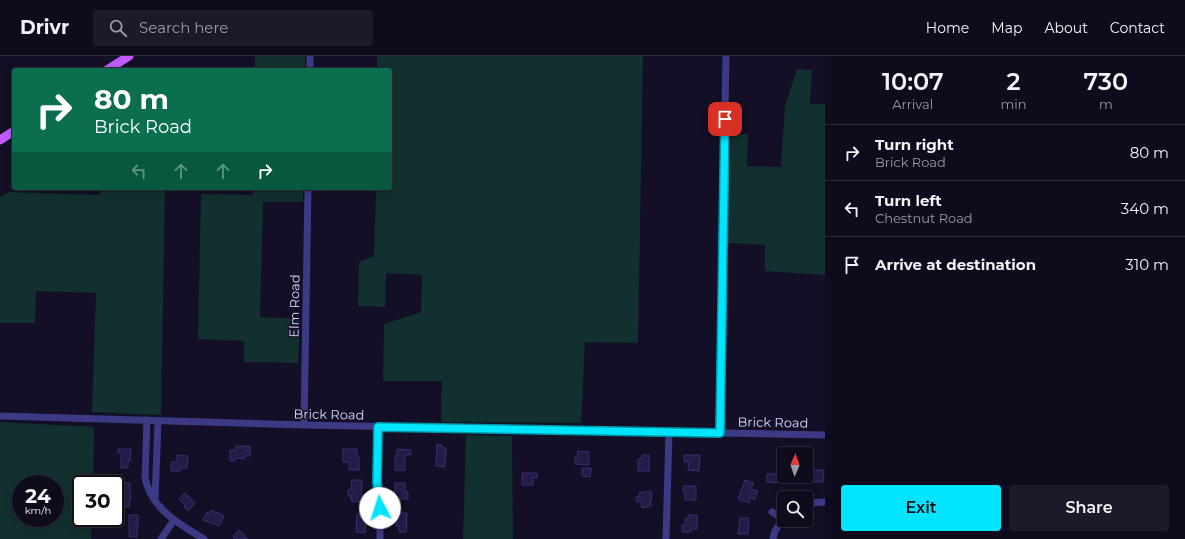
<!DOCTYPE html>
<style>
:root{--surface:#0e0b1c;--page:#1c1929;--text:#f1f3f6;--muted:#9b9ba3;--line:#2e2b3b;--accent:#00e5ff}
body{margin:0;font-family:Montserrat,sans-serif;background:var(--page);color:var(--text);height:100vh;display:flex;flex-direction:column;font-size:15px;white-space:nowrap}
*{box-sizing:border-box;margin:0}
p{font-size:13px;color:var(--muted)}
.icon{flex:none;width:22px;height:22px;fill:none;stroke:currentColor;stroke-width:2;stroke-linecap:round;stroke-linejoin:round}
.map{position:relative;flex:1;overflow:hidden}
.side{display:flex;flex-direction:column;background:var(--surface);width:360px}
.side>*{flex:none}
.top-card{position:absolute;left:12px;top:12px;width:380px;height:122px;border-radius:4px;box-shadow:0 2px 10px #0003,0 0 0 1px var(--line);background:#0b6e4f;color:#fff;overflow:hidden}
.needle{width:26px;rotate:2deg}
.buttons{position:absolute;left:777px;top:391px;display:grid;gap:8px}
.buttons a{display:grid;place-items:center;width:36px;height:36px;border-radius:4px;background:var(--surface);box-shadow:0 2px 10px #0003,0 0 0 1px var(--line);font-size:20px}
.speed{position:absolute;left:12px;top:419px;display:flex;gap:8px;font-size:20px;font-weight:700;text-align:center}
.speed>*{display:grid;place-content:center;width:52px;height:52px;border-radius:50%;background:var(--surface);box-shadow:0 2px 10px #0003,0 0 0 1px var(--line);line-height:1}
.speed small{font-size:10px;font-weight:400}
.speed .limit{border:2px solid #111;border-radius:6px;background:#fff;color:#111}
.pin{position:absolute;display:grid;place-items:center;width:34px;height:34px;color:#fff;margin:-17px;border-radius:8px;box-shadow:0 2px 6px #0006}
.me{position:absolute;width:44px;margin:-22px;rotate:355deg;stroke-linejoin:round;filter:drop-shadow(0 0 3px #0008)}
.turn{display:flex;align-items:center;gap:14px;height:84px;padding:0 16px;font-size:18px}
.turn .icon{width:52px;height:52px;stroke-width:2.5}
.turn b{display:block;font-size:28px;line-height:34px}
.lanes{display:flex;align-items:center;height:38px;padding:0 16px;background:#0003;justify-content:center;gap:20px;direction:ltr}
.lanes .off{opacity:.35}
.eta{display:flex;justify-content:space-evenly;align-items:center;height:68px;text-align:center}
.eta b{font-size:24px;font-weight:600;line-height:28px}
.cta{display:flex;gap:8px;margin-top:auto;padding:8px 16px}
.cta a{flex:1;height:46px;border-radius:4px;background:var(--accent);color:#111;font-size:16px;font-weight:600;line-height:46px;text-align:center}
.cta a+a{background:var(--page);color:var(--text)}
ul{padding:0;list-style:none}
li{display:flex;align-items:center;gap:12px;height:56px;padding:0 16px;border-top:1px solid var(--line)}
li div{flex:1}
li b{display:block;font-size:15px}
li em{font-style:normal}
header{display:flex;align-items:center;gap:24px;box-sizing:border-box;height:56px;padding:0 20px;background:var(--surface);border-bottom:1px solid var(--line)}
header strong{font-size:19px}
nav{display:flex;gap:22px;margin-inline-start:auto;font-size:14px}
.search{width:280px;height:36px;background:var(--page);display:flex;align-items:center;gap:10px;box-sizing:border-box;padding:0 14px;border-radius:4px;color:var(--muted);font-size:15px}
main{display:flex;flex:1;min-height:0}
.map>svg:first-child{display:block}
.green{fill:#12302f;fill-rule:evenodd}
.building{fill:#241b47;stroke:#3b2d73}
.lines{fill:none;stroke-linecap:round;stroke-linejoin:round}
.minor{stroke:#3d3a85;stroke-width:7}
.major{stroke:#c25bff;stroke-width:9}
.route-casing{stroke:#0095a6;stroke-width:10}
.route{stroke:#00e5ff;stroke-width:7}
.labels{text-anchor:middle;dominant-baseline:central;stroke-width:3;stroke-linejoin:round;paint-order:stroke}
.street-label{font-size:13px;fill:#d9d4ff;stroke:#130f26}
</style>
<header>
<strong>Drivr</strong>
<div class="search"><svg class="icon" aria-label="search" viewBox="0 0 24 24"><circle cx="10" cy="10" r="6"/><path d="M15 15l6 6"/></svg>Search here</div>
<nav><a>Home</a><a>Map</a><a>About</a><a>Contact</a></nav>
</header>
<main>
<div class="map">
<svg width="825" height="483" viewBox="0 0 825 483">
<rect width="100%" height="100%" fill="#130f26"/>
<path class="green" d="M255 0H305V14H255Z
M377 0H643L638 287 585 286 581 367 441 366 442 325H383L384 268 421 256 422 219 386 217 385 251 358 250 359 206 374 200 376 132H390V14H377Z
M797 13 812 14 810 48H825V219L765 215V189L728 187 731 79 748 78 747 110 781 111 785 50Z
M101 132H165L161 359 92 356 96 237 36 235 35 267H0V141L9 136 100 139Z
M253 132H303V146H263L260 261 300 263 298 307 244 306V285L198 283 201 138 253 139Z
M0 366 94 371 93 428H81V462H92L91 483H0ZM21 428H55V462H21Z
M466 379 512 380 513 483H463Z"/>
<path class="building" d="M437 388 442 389V392H446L445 411 436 410Z
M236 390H250V400H245V403L235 402V405H230V394H236Z
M118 393H131L130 405H128V412H121V397H118Z
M343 393H357V401H359V414H349V406H343Z
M397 393 411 394V399H405V414H395V399H397Z
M578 395 589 396V409L575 408V401H577Z
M177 399 188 400 187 412H180V415H171V406H177Z
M642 399H649V415H638V403H642Z
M684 399H700L699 415 688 414 689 406H684Z
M807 409H813V414H824L823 426H807Z
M582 412H591L590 421 582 420Z
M776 415H784V420H786L785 427 767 426V418H776Z
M522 417H537V422L533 421V429H522Z
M352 424H362L361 446 351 445V440H348V434H351Z
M745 424 754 427 751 433 758 435 755 443 750 442 749 447 738 443Z
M120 427H130V437L131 439V443H130L129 451 119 450 120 436H117L120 432Z
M395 427H405V436H408V443H395Z
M683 430H696V444H685V436H683Z
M651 435 652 444H650L651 450 642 452 641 446H637L636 441H639V437Z
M185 437 195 447 188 455 184 451 185 449 179 443Z
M211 454 224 460 219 470 203 464 207 456 210 457Z
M397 457H407L406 476H399V470H396Z
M357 458H366L365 477 356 476Z
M129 459H138V471H135L137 472V481H129Z
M688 459H697V473H691V476H682V469H685V463H688Z
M740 462H749L748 478H738Z
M239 474 248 483H235L233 481Z"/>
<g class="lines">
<path class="minor" d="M310 14V0
M0 360 304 369 825 379
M147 364 145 421C150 452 179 468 204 483
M304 369 308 132
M378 371 377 426 380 452V483
M719 377 726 0
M155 444 158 365
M806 447 825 446
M772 456 783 463
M161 483 174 464
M666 483 669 376
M773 483 775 475 784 461"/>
<path class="major" d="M107 14 129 0
M0 84 14 75"/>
</g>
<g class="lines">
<g class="route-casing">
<path id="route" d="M380 452 377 426 378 371 720 377 725 63"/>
</g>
<use href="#route" class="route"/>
</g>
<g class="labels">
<g class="street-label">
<text transform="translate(294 250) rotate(-89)">Elm Road</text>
<text transform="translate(329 358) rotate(1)">Brick Road</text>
<text transform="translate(773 366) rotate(1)">Brick Road</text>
</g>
</g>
</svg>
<div class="buttons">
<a><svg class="needle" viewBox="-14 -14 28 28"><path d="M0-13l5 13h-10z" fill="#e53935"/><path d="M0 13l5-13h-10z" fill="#9b9ba3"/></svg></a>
<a><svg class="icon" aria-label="search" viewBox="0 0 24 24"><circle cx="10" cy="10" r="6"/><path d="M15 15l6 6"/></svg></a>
</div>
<div class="speed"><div>24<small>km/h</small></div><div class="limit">30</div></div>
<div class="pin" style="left:725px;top:63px;background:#d93025"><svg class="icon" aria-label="arrive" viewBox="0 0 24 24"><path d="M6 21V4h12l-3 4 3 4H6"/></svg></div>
<svg class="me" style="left:380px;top:452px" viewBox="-20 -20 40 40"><circle r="19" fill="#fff"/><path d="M0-13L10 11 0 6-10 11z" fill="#00e5ff"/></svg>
<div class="top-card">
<div class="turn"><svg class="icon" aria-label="right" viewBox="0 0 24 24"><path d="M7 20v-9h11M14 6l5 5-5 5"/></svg><div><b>80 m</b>Brick Road</div></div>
<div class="lanes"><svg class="icon off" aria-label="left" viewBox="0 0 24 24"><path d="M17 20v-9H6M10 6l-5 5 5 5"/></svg><svg class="icon off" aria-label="ahead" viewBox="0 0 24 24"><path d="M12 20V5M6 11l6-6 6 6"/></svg><svg class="icon off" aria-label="ahead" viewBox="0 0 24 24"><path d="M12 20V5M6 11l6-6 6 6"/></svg><svg class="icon" aria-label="right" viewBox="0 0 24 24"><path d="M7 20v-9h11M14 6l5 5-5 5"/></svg></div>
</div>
</div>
<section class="side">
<div class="eta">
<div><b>10:07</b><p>Arrival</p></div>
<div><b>2</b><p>min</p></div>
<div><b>730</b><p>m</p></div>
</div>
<ul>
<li><svg class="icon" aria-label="right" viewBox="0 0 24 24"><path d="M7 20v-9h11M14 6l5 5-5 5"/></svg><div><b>Turn right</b><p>Brick Road</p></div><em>80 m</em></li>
<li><svg class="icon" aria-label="left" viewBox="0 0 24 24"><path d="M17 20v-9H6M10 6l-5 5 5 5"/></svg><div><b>Turn left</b><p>Chestnut Road</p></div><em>340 m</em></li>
<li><svg class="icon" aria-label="arrive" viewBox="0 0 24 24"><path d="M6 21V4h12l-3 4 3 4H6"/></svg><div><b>Arrive at destination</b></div><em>310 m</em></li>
</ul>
<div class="cta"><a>Exit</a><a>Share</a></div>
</section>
</main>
